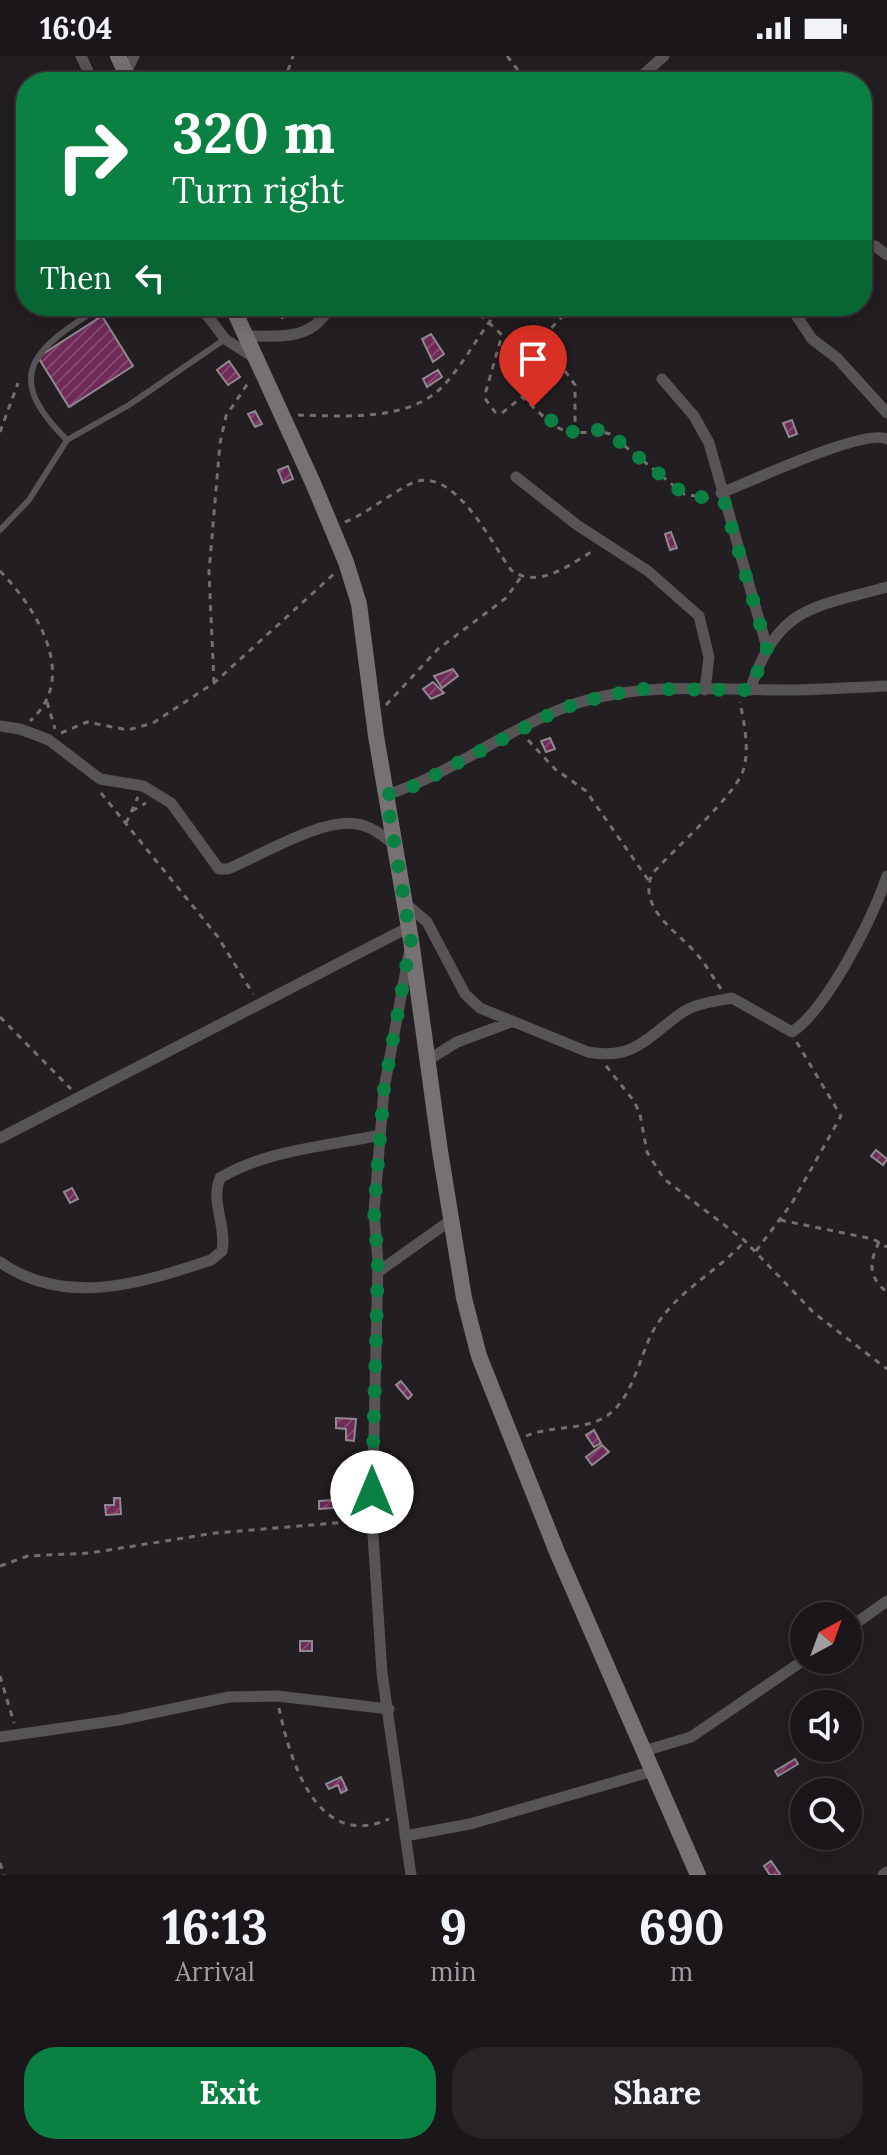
<!DOCTYPE html>
<style>
:root{--surface:#1a1619;--page:#272326;--text:#f1f3f6;--muted:#9f9fa2;--line:#383538;--accent:#0b8043}
body{margin:0;font-family:Lora,serif;background:var(--page);color:var(--text);height:100vh;display:flex;flex-direction:column;font-size:30px;white-space:nowrap}
*{box-sizing:border-box;margin:0}
p{font-size:26px;color:var(--muted)}
.icon{flex:none;width:44px;height:44px;fill:none;stroke:currentColor;stroke-width:2;stroke-linecap:round;stroke-linejoin:round}
.map{position:relative;height:1819px;overflow:hidden}
.drawer{display:flex;flex-direction:column;background:var(--surface);flex:1}
.drawer>*{flex:none}
.top-card{position:absolute;left:16px;top:16px;width:856px;height:244px;border-radius:32px;box-shadow:0 4px 20px #0003,0 0 0 2px var(--line);background:#0b8043;color:#fff;overflow:hidden}
.needle{width:52px;rotate:41deg}
.tools{position:absolute;left:790px;top:1546px;display:grid;gap:16px}
.tools a{display:grid;place-items:center;width:72px;height:72px;border-radius:50%;background:var(--surface);box-shadow:0 4px 20px #0003,0 0 0 2px var(--line);font-size:40px}
.pin{position:absolute;display:grid;place-items:center;width:68px;height:68px;color:#fff;margin:-82px -34px;border-radius:50% 50% 50% 0;rotate:-45deg;box-shadow:0 0 8px #0007}
.pin .icon{rotate:45deg}
.me{position:absolute;width:88px;margin:-44px;rotate:0deg;stroke-linejoin:round;filter:drop-shadow(0 0 6px #0008)}
.turn{display:flex;align-items:center;gap:28px;height:168px;padding:0 24px;font-size:36px}
.turn .icon{width:104px;height:104px;stroke-width:2.5}
.turn b{display:block;font-size:56px;line-height:68px}
.then{display:flex;align-items:center;height:76px;padding:0 24px;background:#0003;gap:16px;font-size:30px}
.eta{display:flex;justify-content:space-evenly;align-items:center;height:136px;text-align:center}
.eta b{font-size:48px;font-weight:700;line-height:56px}
.primary-button{display:flex;gap:16px;margin-top:auto;padding:16px 24px}
.primary-button a{flex:1;height:92px;border-radius:32px;background:var(--accent);color:#fff;font-size:32px;font-weight:700;line-height:92px;text-align:center}
.primary-button a+a{background:var(--page);color:var(--text)}
.status{display:flex;justify-content:space-between;align-items:center;height:56px;padding:0 40px;background:var(--surface);direction:ltr}
.status svg{height:22px;fill:currentColor}
.map>svg:first-child{display:block}
.building{fill:url(#building-hatch);stroke:#8f898d;stroke-width:2}
.lines{fill:none;stroke-linecap:round;stroke-linejoin:round}
.path{stroke:#736f71;stroke-width:3;stroke-dasharray:6 6;stroke-linecap:butt}
.service{stroke:#575456;stroke-width:6}
.minor{stroke:#575456;stroke-width:11}
.secondary{stroke:#767274;stroke-width:16}
.route{stroke:#0b8043;stroke-width:14;stroke-dasharray:0 25.2}
</style>
<div class="status"><b>16:04</b><svg viewBox="0 0 49 12"><path d="M0 12V9h3v3zM5 12V6h3v6zM10 12V3h3v9zM15 12V0h3v12zM26 1h20v11H26zM47 4h2v5h-2z"/></svg></div>
<div class="map">
<svg width="887" height="1819" viewBox="0 0 887 1819">
<defs>
<pattern id="building-hatch" width="6" height="6" patternUnits="userSpaceOnUse" patternTransform="scale(2)"><rect width="6" height="6" fill="#6f2a58"/><path d="M-1 1l2-2M0 6l6-6M5 7l2-2" fill="none" stroke="#834870"/></pattern>
</defs>
<rect width="100%" height="100%" fill="#231e21"/>
<path class="building" d="M276 250H289L293 258 282 262Z
M102 260 133 310 69 351 38 301Z
M431 278 444 298 433 306 422 283Z
M229 305 240 321 228 329 217 314Z
M438 314 442 321 427 331 423 323Z
M255 355 262 368 255 371 248 358Z
M792 364 797 378 789 381 783 367Z
M288 410 293 423 283 427 278 414Z
M671 476 677 492 670 494 665 478Z
M453 613 458 620 442 632 434 620Z
M433 626 444 637 431 643 423 633Z
M550 682 555 693 546 696 541 685Z
M876 1094 887 1103 883 1109 871 1100Z
M72 1132 78 1143 70 1147 64 1136Z
M401 1325 412 1339 408 1343 396 1329Z
M336 1362 356 1363 354 1385 346 1384V1373L336 1372Z
M594 1374 601 1387 594 1391 586 1379Z
M602 1389 609 1396 592 1409 586 1401Z
M114 1442H120L121 1458 106 1459 105 1449H114Z
M333 1444V1452L319 1453V1445Z
M300 1585H312V1595H300Z
M795 1703 798 1708 778 1720 775 1715Z
M341 1721 347 1734 341 1737 338 1729 329 1733 326 1728Z
M771 1805 780 1818 779 1819H770L764 1810Z"/>
<g class="lines">
<path class="path" d="M507 0 527 26
M284 26 293 0
M471 250 502 279 486 335V344L495 356 502 357 522 341C536 352 552 373 570 376 584 378 596 374 610 378L684 438 712 443
M572 250 542 282 575 329V377
M298 359C344 360 410 366 444 329 466 305 480 275 502 250
M0 376 18 327
M345 466C369 456 388 439 410 428 453 406 491 487 511 514 538 534 569 509 593 495
M0 515C36 552 80 621 30 665
M214 627 209 516 220 387 226 360 250 324
M47 646 55 673
M386 649 438 593 506 542 521 521
M61 677 87 666 128 674 153 667 214 627 335 517
M528 684 555 713 586 735 649 825
M101 737 218 881 253 938
M132 755 146 747
M126 767 138 741
M721 933C713 921 705 907 695 896 675 874 638 852 652 818 674 793 733 742 743 715 750 695 744 666 740 646
M0 961 71 1033
M606 1010 634 1045 640 1058 647 1096 664 1123 744 1184 814 1257 887 1313
M780 1164 873 1183 887 1191
M879 1186C869 1207 868 1221 887 1236
M756 1195 792 1147 841 1060 796 985
M526 1380C551 1369 587 1375 608 1359 632 1342 639 1304 651 1279 672 1237 714 1219 745 1185
M0 1510 28 1500 90 1497 215 1477 360 1465
M0 1620 14 1667
M279 1652C290 1705 317 1795 389 1763
M0 1807 4 1819"/>
<path class="service" d="M67 384C0 318 35 292 102 250
M0 474 29 444 67 384 129 349 225 283"/>
<path class="minor" d="M81 0 93 26
M126 17 134 0
M635 26 664 0
M862 191 875 190 887 199
M200 250 225 283 256 303
M790 250 812 283 837 302 887 357
M246 280C280 280 313 285 330 250
M662 323 694 360 709 387 767 592
M516 421 577 469 648 515 699 560 709 601 705 634
M721 437C750 426 864 372 887 383
M750 634C778 550 811 552 887 531
M0 670 20 673 49 684 100 723 143 730 171 747 219 813H228C262 799 321 762 357 768 371 770 383 780 395 789
M386 739C449 719 501 677 561 653 633 624 714 634 790 634 822 634 855 631 887 630
M405 847 427 866 465 938 480 952 588 996C635 1005 648 980 683 956 697 947 717 945 732 942L792 976C828 952 873 861 887 820
M409 897 384 1033 374 1156 378 1206 372 1463 382 1617 411 1819
M428 1004 457 986 511 966
M0 1082 409 871
M0 1206C65 1252 142 1227 211 1204L222 1195C227 1170 210 1146 220 1122 266 1094 328 1090 380 1079
M378 1216 451 1164
M848 1573 887 1545
M0 1681 119 1664 229 1641 277 1640 389 1653
M644 1695 691 1681 804 1604
M405 1780 470 1768 653 1715
M883 1819 887 1816"/>
<path class="secondary" d="M118 0 130 26
M232 250 313 427 346 506 359 548 376 680 411 884 440 1095 464 1242 479 1300 557 1496 698 1819"/>
</g>
<g class="lines">
<path class="route" d="M372 1436 378 1206 374 1156 384 1033 411 884 386 739 414 730 560 653 601 641 640 633 750 634 767 592 724 445 684 438 610 378 598 374 567 376 533 351"/>
</g>
</svg>
<div class="tools">
<a><svg class="needle" viewBox="-14 -14 28 28"><path d="M0-13l5 13h-10z" fill="#e53935"/><path d="M0 13l5-13h-10z" fill="#9f9fa2"/></svg></a>
<a><svg class="icon" aria-label="sound" viewBox="0 0 24 24"><path d="M4 9h4l5-4v14l-5-4H4zM17 9q2 3 0 6"/></svg></a>
<a><svg class="icon" aria-label="search" viewBox="0 0 24 24"><circle cx="10" cy="10" r="6"/><path d="M15 15l6 6"/></svg></a>
</div>
<div class="pin" style="left:533px;top:351px;background:#d93025"><svg class="icon" aria-label="arrive" viewBox="0 0 24 24"><path d="M6 21V4h12l-3 4 3 4H6"/></svg></div>
<svg class="me" style="left:372px;top:1436px" viewBox="-20 -20 40 40"><circle r="19" fill="#fff"/><path d="M0-13L10 11 0 6-10 11z" fill="#0b8043"/></svg>
<div class="top-card">
<div class="turn"><svg class="icon" aria-label="right" viewBox="0 0 24 24"><path d="M7 20v-9h11M14 6l5 5-5 5"/></svg><div><b>320 m</b>Turn right</div></div>
<div class="then">Then<svg class="icon" aria-label="left" viewBox="0 0 24 24"><path d="M17 20v-9H6M10 6l-5 5 5 5"/></svg></div>
</div>
</div>
<section class="drawer">
<div class="eta">
<div><b>16:13</b><p>Arrival</p></div>
<div><b>9</b><p>min</p></div>
<div><b>690</b><p>m</p></div>
</div>
<div class="primary-button"><a>Exit</a><a>Share</a></div>
</section>
